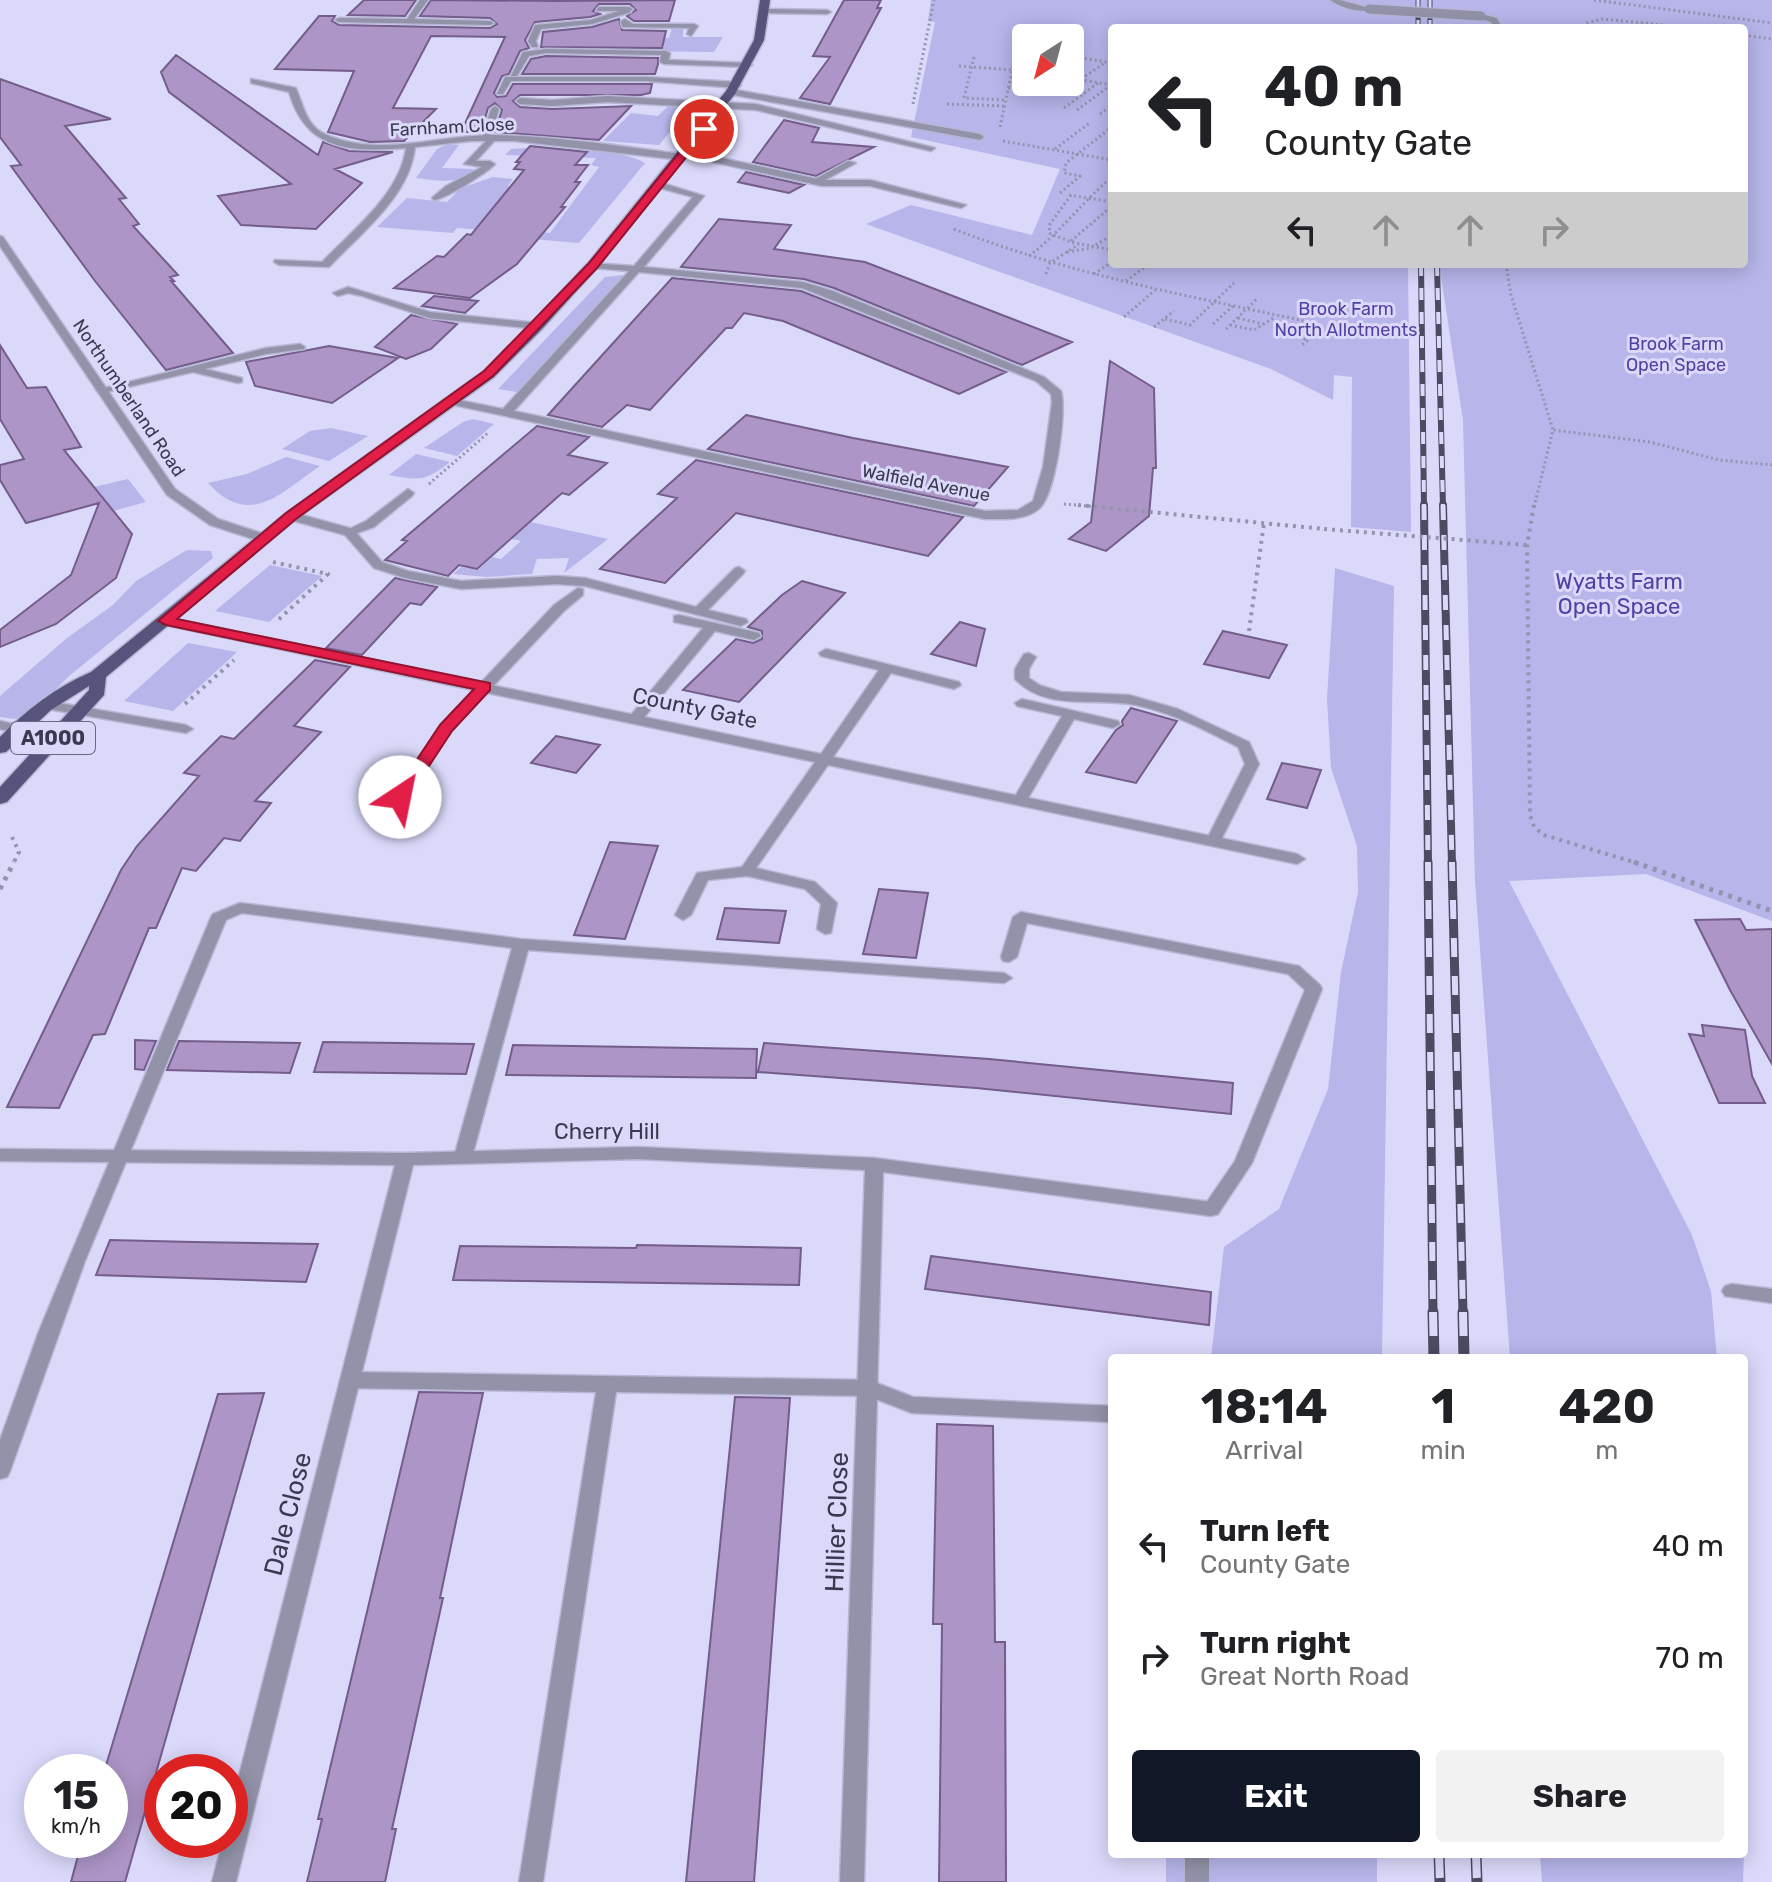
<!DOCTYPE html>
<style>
:root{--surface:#fff;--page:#f2f2f2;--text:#202124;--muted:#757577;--accent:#111827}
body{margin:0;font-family:Rubik,sans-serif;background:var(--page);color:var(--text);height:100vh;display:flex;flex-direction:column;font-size:30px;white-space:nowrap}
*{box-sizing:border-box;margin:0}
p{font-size:26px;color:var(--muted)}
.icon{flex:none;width:44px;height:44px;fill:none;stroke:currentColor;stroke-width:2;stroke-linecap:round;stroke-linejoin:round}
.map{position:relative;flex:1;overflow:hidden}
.sheet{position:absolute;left:1108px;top:1354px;width:640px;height:504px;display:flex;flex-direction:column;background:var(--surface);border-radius:8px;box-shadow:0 4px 20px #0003}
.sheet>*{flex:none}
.banner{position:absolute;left:1108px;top:24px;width:640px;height:244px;border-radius:8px;box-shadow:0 4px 20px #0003;background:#fff;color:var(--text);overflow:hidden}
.needle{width:52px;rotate:216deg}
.fabs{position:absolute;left:1012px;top:24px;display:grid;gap:16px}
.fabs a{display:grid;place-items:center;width:72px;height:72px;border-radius:8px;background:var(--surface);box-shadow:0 4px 20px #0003;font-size:40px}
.speed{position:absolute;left:24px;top:1754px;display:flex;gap:16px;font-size:40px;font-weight:700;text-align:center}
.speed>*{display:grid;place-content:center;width:104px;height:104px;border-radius:50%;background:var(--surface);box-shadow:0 4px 20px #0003;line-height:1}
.speed small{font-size:20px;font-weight:400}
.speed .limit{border:12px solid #d22;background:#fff;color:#111}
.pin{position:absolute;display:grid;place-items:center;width:68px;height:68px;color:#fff;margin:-34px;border:4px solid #fff;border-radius:50%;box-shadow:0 2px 8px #0007}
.me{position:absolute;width:88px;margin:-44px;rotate:34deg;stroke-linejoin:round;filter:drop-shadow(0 0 6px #0008)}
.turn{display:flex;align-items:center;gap:28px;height:168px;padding:0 24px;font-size:36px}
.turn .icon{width:104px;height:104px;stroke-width:2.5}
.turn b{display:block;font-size:56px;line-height:68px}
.lanes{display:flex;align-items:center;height:76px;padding:0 24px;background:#0003;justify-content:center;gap:40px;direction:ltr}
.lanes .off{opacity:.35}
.eta{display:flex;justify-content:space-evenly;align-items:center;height:136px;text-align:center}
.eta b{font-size:48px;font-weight:700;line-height:56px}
.button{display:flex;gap:16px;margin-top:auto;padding:16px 24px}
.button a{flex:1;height:92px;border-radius:8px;background:var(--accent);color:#fff;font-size:32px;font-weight:700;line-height:92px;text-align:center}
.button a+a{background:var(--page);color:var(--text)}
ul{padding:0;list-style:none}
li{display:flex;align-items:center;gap:24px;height:112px;padding:0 24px}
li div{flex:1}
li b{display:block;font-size:30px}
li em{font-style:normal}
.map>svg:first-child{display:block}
.green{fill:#b7b5ea;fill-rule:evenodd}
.building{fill:#ad95c7;stroke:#735d8b;stroke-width:2}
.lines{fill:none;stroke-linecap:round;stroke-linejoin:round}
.lane-casing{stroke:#b7b6d4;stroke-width:3}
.street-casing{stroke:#b7b6d4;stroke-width:3}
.primary-casing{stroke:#b7b6d4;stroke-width:3}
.path-far2{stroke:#9493af;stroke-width:3;stroke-dasharray:2 3;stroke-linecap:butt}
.path-far1{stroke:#9493af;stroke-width:4;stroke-dasharray:3 5;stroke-linecap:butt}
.path{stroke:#9493af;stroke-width:5;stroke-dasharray:4 6;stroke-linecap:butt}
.lane{fill:#9292a9;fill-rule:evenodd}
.street{fill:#9292a9;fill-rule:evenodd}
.primary{fill:#56547c;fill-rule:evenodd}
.rail-far4-casing{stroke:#4c4b62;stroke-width:5}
.rail-far3-casing{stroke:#4c4b62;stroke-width:6}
.rail-far2-casing{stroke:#4c4b62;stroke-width:8}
.rail-far1-casing{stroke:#4c4b62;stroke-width:9}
.rail-casing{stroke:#4c4b62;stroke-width:11}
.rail-far4{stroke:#dad9fa;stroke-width:3;stroke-dasharray:10;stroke-linecap:butt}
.rail-far3{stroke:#dad9fa;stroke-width:4;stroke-dasharray:12;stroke-linecap:butt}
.rail-far2{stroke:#dad9fa;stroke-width:5;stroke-dasharray:15;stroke-linecap:butt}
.rail-far1{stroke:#dad9fa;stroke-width:6;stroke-dasharray:19;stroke-linecap:butt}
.rail{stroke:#dad9fa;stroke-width:8;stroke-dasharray:24;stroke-linecap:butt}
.lane-bridge-casing{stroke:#b7b6d4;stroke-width:11;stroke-linecap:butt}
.path-bridge{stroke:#9493af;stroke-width:4;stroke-dasharray:3 5;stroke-linecap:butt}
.lane-bridge{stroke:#9292a9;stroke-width:9}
.route{fill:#e11d48;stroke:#92132f;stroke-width:2}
.labels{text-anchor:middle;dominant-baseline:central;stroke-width:6;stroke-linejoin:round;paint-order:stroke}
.far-street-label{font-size:18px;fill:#3a394f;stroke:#dad9fa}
.far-park-label{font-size:18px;fill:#5241a4;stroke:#dad9fa}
.shield{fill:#dad9fa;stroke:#6a6982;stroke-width:2}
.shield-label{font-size:20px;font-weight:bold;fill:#3a394f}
.park-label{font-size:22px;fill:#5241a4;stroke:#dad9fa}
.street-label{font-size:22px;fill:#3a394f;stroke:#dad9fa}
.near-street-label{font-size:26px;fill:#3a394f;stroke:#dad9fa}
</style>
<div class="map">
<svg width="1772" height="1882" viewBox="0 0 1772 1882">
<rect width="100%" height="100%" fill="#dad9fa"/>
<path class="green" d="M931 0H1772V921L1646 874 1509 881 1692 1235 1711 1291 1717 1358H1510L1475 881 1463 420 1439 264H1744V28H1112V264H1408L1411 532 1351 527 1352 377 1334 375 1333 400 1271 369 866 224 911 205 1032 235 1060 169 911 137 935 22 928 21ZM1026 38H1070V82H1026Z
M672 28H683V37H723L714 52 560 50 563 42 542 39 543 35 669 38Z
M670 104H693L659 145 603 141 631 113 658 116Z
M448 144 459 145 442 168 474 169C459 186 436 180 416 178L437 149Z
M538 147C568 150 620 148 645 163L579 243 509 237 514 231 550 233 599 167 591 165 596 158 505 155 511 149Z
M493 177 513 179 508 186 514 187 497 202 482 230 457 228 453 233 377 227 407 198 447 202 461 188Z
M624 275 517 392 498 389 605 277Z
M473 419 494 424 457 456 424 448 463 422Z
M331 428 368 436 329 461 282 449 310 431Z
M416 454 450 462C426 481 419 481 389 475Z
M286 457 320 466C280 493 250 529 208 483L247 474Z
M128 479 146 502 113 511 94 487Z
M517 519 608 539 564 573 569 558 537 559 532 574 487 577 453 574 461 567 478 570 492 557 501 559 521 541 497 536Z
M187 550 211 551 213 558 68 677 36 709 15 719 0 717V696L67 638 113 605 136 581Z
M270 565 322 576 269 622 215 611Z
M1335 568 1394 586 1382 1358H1211L1224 1247 1279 1209 1328 1089 1341 972 1358 892 1357 846 1331 768 1327 699Z
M188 643 237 652 173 711 124 701Z
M1166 1854H1377V1882H1166Z
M1540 1854H1744L1743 1882H1542Z"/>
<path class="building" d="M364 0H416L405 16 348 15Z
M431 0 555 1 675 0 669 21H634L627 16 636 10 630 4H599L593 11 600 14 590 17 535 22 525 40 529 48 520 51 509 74 502 76 494 93 497 97 506 96 513 84H652L650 93 641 95H520L513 101 520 107 552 109 631 106 599 140 495 132 502 110 495 103 488 108 481 132H461L505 37 431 36 393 108 436 109 404 141 370 142 328 132 354 71 275 69 319 16H335L332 21 339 25 490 28 497 24 490 18 420 16Z
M844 0H881L877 8H881L830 104 800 98 830 57 813 56Z
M619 19 622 30 666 31 662 48 541 47 543 32 592 27Z
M176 55 318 155 323 142 349 151 393 152 335 169 362 183 316 229 241 225 218 196 291 184 169 92 161 72Z
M546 56 658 58V64L655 74H522L531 59Z
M0 79 111 119 65 126 126 198 119 199 139 224 133 226 178 275 170 277 174 281H171L233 353 166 370 95 281 11 166 21 165 0 137Z
M784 120 819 128 812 142 874 147 816 176 753 162Z
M530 146 587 152 575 165H588L575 182H580L561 207H565L517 264 470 298 394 288 437 256 444 257 467 234 471 235 524 170 514 169 520 162H516Z
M746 172 804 185 789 193 738 182Z
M719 219 791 225 774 249 865 262 1072 342 1022 365 834 288 804 279 681 267Z
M672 278 801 291 1006 372 959 394 783 321 744 313 732 328H726L650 410 627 405 602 427 548 415Z
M434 296 478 301 465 313 422 306Z
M411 315 457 324 431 349 406 359 375 347Z
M0 345 27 388 46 387 81 447 64 450 132 534 116 578 56 624 0 647V630L71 575 99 503 26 523 0 480V465L24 459 0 419Z
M329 346 398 358 332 403 255 386 246 362Z
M1110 361 1154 388 1156 468H1153L1149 516 1106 551 1069 539 1091 522Z
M746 415 853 438 1008 467 974 506 708 449Z
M537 426 589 437 568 455 607 463 569 495 562 493 477 569 459 565 448 576 385 560 407 541 402 540Z
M696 460 963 517 928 556 736 513 665 583 600 569 677 498 658 494Z
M395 578 437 587 421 605 410 603 362 655 326 648Z
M802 581 845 593 739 702 683 690 736 639 753 643 762 639V631L748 627 782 595Z
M960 622 985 629 976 666 931 654Z
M1223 631 1287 645 1269 678 1204 664Z
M315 660 350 667 294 726 321 732 255 801 271 803 240 841 224 838 196 871 182 868 156 928H149L105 1034 93 1035 59 1108 7 1107 121 870 137 846 199 776 184 773 221 736 234 739Z
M1131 708 1177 721 1136 783 1086 772 1116 730 1123 725 1122 721Z
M556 736 600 745 576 773 531 763Z
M1282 763 1321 770 1307 808 1267 799Z
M610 842 658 846 625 939 574 935Z
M879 889 928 893 916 958 863 954Z
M725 908 786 911 779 943 717 939Z
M1740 919 1746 930 1772 929V1064L1730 990 1695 920Z
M1702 1025 1745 1030 1752 1076 1765 1103H1719L1689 1034 1704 1036Z
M135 1040 156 1041 144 1070 135 1069Z
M179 1041 242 1042 300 1043 290 1073 167 1070Z
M323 1042 401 1043 474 1044 466 1074 314 1072Z
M764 1043 989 1059 1233 1083 1231 1114 976 1088 758 1072Z
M513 1045 757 1049 756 1078 506 1075Z
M110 1240 193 1242 318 1244 306 1282 96 1275Z
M637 1245 801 1248 799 1285 453 1280 460 1246 636 1248Z
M931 1256 1211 1292 1209 1325 925 1289Z
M419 1392 483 1393 440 1598H443L392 1829H396L385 1882H307L322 1819H318Z
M264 1393 125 1882H71L82 1841H110V1772H104L218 1394Z
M735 1397 790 1398 754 1882H686Z
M937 1424 993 1426 995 1642H1005L1006 1882H939L942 1624H933Z"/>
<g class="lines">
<g class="lane-casing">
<path id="lane" d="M1330 0H1340L1373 9C1360 14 1342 8 1330 0Z
M628 8 631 12 592 24 541 29 536 41 538 47H532L528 41 535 25 591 20Z
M765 9 827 10 831 12 827 14 762 13Z
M1481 14 1497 18 1502 28H1494L1491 22 1478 18Z
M625 19 633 24H694L698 26 691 36 687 34 689 28 622 27 621 21Z
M546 49 666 51 670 53 669 60 748 63 752 65 748 67 664 64 660 62 661 55 546 53 529 56 517 76H511L523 52Z
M505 77H646L737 82 741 85 737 88 646 81H511L503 94H497Z
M731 89 980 134 984 137 980 140 728 94 727 92Z
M607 96 756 104 935 148 931 151 756 110 607 102 552 106 520 104 516 101 520 98 552 100Z
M495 106 499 109 491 136 497 138 476 161H490L495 164C487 173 443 200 434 200L432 198 446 186 482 167 464 164 486 141 482 138 491 109Z
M848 161 856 163 818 184 810 182Z
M348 287 430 312 537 323 542 326 537 329 429 318 362 296 348 293 338 296 333 293Z
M300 344 305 347 304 349 266 354 205 369 242 378V382L238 383 193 372 102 393 96 390 266 348Z
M408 489 414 493 412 496 374 527 349 536 343 532 366 521Z
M578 588 583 589V595L564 611 451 731 405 800H395L393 797 441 725 554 605Z
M679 615 759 633 761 636 754 640 715 631 641 721H631L629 718 631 715 703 628 674 622V616Z
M826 649 959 682 961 685 954 689 891 673 831 760H821L819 757 879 670 821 656 819 653Z
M1029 653 1036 657 1029 669V678L1039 685 1061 692 1129 695 1178 709 1249 742 1259 764 1219 844H1209L1206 841 1245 764 1238 747C1207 731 1175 714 1140 706 1099 696 1047 713 1015 679V669L1024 654Z
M1022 699 1118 721 1120 724 1113 728 1074 719 1027 800 1020 804 1013 800 1062 716 1017 706 1015 703Z
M47 701 186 725 193 729 186 733 42 708 40 705 42 702Z
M240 903 521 939 1004 973 1012 978 1004 983 528 950 472 1157 469 1161H457L454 1157 512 948 242 913 226 920 85 1261 10 1471 7 1477 0 1479V1440L39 1331 211 917 213 914Z
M1021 912 1293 965 1299 966 1320 985 1322 989 1252 1163 1218 1214H1204L1202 1209 1235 1161 1305 990 1288 974 1027 923 1017 957 1009 962 1003 961 1001 957 1013 917Z
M1732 1284 1772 1289V1303L1725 1296 1722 1291 1725 1286Z
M350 1372 869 1380 913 1397 1112 1406V1422L912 1413 868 1396 616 1392 543 1882H519L596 1392 350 1388 343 1386 340 1380 343 1374Z
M1185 1854H1209V1882H1185Z"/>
</g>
<g class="street-casing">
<path id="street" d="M420 0H428L414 19 490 21 494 23 490 25 339 22 335 20 339 18 407 19Z
M599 7H629L633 9 629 11H596Z
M251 79 296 88C304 108 307 128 329 136 382 157 439 135 493 135 556 136 619 146 681 154L685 150 822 180H870L966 205 961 208 870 186H822L685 156 681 160 515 141H471L415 147C410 196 360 234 329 267L279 265 274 262 275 260 322 262C353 230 400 194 406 148 352 152 306 152 289 92L251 83Z
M659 182 704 196 644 267 803 282 833 291 1044 377 1061 391C1067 411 1056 492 1040 508 1026 521 1002 519 985 519L449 404V400L453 399 503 409 629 271 593 268 588 265 589 263 634 266 693 197 656 187 654 185ZM639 272 802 288 1036 381 1051 394 1052 402 1043 467 1033 501 1018 510 985 511 514 411Z
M0 236 3 237 175 489 218 519 267 535V541H259L210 525 167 495 0 246Z
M291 512 353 529 382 562 408 571 461 581 557 576 585 578 696 607 735 568 739 567 745 571 743 574 708 610 746 619 748 622 741 626 585 586 557 584 461 589 405 578 374 568 345 535 287 519 285 516Z
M166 617 821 754 826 753 833 757 1297 854 1305 859 1297 864 828 765 756 868 815 882 837 903 831 933 825 934 817 929 821 904 805 889 747 876 708 880 691 915 683 920 675 915 697 873 742 867 815 762 161 624 159 621Z
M0 721 60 734 62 737 55 741 0 729Z
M638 1147 874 1158 1211 1202 1218 1204 1220 1209 1218 1214 1211 1216 883 1172 864 1882H840L865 1170 638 1159 413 1165 236 1882H212L223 1840H230V1811L395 1165 0 1161V1149L406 1153Z"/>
</g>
<g class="primary-casing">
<path id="primary" d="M760 0H770L764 40 735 94 597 268 542 329 494 377 296 519 106 677 104 695 7 802 0 804V787L89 690V686L51 710 6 752 0 753V737C26 710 56 687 91 672L286 513 484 371 532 323 589 262 726 91 754 40Z"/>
</g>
<path class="path-far2" d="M1594 0 1772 23
M1585 28 1587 23 1602 19 1695 28
M1744 35 1772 39
M1070 56 1112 63
M974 57 964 98 1006 100
M959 66 1026 71
M1108 71 1112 68
M1070 78 1112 85
M1081 79 1106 62
M1008 88 1031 89
M913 104 934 0
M947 104 1004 106
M1064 108 1098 83
M1077 110 1111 85
M1100 114 1112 105
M1000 127 1017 48 1026 49
M1003 141 1112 160
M1055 149 1091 122
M1060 193 1080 176 1064 173 1066 163 1112 127
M1069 195 1112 202
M1071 195 1050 224 1049 233 1071 242 1112 250
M954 229C1069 274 1189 296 1309 322L1296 337 1308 340 1302 345
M1071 241 1112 206
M1067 252 1091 248 1112 235
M1029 256C1060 233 1082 202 1112 177
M1506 264 1511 295 1553 430
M1046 274 1050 263 1079 244
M1094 274 1112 262
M1126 281 1149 264
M1124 317 1155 290
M1238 318 1263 324
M1165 319 1190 325 1234 283
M1213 324 1233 306
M1230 325 1254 330 1275 317
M1154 327 1174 311
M1226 329 1258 298
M429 484 488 433
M1064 504 1099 507
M1534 507 1553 430 1650 442 1719 460 1772 465"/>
<path class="path-far1" d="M1078 505 1324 529
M1534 505 1527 545 1530 815 1534 827 1544 835 1640 864
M273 562 328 574 277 621
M1249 631 1264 523
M185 704 234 660
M12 837 19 852 13 864"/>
<path class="path" d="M1634 862 1772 911
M0 889 14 862"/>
<use href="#lane" class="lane"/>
<use href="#street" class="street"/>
<use href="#primary" class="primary"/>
<g class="rail-far4-casing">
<path id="rail-far4" d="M1418 0V28
M1430 0V28"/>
</g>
<g class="rail-far3-casing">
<path id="rail-far3" d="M1421 264 1424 507
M1437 264 1443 507"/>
</g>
<g class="rail-far2-casing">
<path id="rail-far2" d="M1424 505 1428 864
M1443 505 1452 864"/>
</g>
<g class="rail-far1-casing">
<path id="rail-far1" d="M1428 862 1433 1314
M1452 862 1463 1314"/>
</g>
<g class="rail-casing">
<path id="rail" d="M1433 1312 1434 1358
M1463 1312 1464 1358
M1439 1854 1440 1882
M1476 1854 1477 1882"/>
</g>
<use href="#rail-far4" class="rail-far4"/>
<use href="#rail-far3" class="rail-far3"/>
<use href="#rail-far2" class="rail-far2"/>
<use href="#rail-far1" class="rail-far1"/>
<use href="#rail" class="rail"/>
<g class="lane-bridge-casing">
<path id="lane-bridge" d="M1369 9 1481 16"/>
</g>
<path class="path-bridge" d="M1324 529 1527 545"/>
<use href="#lane-bridge" class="lane-bridge"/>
</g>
<path class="route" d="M701 126 709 129 597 268 493 376 296 519 177 619 490 683V690L452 731 406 801H394L392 797 440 725 474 689 166 625 158 621 286 513 484 371 589 263Z"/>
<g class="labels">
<g class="far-street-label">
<text transform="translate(452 127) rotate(-3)">Farnham Close</text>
<text transform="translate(129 398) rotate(56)">Northumberland Road</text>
<text transform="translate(926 483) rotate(11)">Walfield Avenue</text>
</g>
<g class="far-park-label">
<text x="1346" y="309">Brook Farm<tspan x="1346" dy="21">North Allotments</tspan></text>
<text x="1676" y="344">Brook Farm<tspan x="1676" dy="21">Open Space</tspan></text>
</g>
<rect class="shield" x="11" y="722" width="84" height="32" rx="6"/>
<g class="shield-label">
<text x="53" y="738">A1000</text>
</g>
<g class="park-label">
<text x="1619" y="581">Wyatts Farm<tspan x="1619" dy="25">Open Space</tspan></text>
</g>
<g class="street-label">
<text transform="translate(695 708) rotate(12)">County Gate</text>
<text x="607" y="1131">Cherry Hill</text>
</g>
<g class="near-street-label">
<text transform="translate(288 1514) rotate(-76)">Dale Close</text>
<text transform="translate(837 1522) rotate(-88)">Hillier Close</text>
</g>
</g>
</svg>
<div class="fabs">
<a><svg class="needle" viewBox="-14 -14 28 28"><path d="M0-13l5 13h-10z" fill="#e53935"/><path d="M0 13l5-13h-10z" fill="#757577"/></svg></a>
</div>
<div class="speed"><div>15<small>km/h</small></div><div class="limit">20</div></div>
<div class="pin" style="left:704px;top:129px;background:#d93025"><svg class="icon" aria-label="arrive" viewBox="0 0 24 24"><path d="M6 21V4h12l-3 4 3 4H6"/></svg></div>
<svg class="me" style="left:400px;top:797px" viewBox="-20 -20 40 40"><circle r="19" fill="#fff"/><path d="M0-13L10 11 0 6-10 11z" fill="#e11d48"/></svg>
<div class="banner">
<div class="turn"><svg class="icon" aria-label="left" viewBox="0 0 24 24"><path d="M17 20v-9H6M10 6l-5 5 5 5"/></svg><div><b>40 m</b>County Gate</div></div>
<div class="lanes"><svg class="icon" aria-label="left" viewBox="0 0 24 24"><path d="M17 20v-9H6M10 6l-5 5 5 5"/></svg><svg class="icon off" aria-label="ahead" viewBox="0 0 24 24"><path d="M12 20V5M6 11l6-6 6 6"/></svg><svg class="icon off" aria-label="ahead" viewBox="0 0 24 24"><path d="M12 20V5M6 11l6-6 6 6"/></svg><svg class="icon off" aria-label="right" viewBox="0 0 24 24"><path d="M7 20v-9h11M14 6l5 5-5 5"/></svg></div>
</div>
<section class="sheet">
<div class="eta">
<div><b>18:14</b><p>Arrival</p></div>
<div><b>1</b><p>min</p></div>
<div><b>420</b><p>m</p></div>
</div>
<ul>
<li><svg class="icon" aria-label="left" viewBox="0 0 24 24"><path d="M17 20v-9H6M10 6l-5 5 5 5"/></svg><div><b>Turn left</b><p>County Gate</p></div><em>40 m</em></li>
<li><svg class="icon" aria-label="right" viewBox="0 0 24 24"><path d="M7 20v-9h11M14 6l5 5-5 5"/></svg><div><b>Turn right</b><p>Great North Road</p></div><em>70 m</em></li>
</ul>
<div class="button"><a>Exit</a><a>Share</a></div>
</section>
</div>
